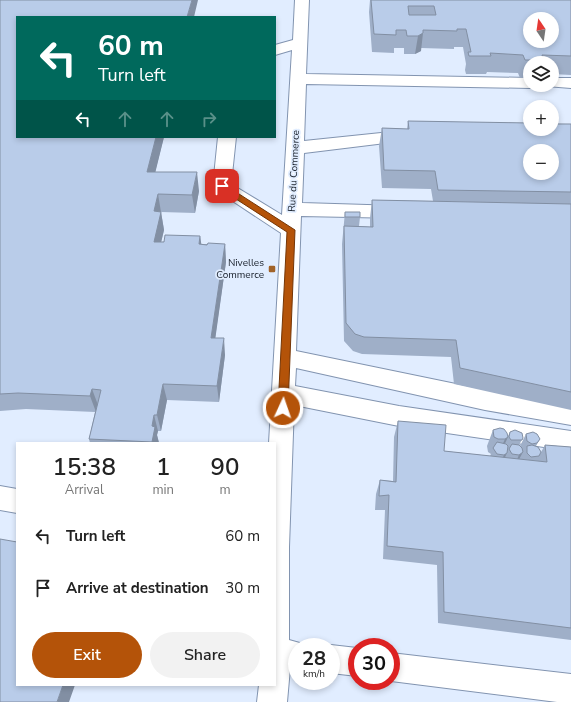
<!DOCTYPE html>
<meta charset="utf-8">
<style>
:root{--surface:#fff;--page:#f2f2f2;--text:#222;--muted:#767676;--accent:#b45309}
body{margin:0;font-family:"Nunito Sans",sans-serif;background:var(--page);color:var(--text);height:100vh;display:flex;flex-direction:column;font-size:15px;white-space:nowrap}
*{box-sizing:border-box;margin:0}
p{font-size:13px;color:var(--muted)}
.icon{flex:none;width:22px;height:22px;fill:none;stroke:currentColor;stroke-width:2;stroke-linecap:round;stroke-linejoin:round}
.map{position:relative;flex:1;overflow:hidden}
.panel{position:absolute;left:16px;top:442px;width:260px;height:244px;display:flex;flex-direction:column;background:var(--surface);border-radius:0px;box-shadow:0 2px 6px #0003}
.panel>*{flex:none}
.hud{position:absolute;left:16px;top:16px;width:260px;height:122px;border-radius:0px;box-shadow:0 2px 6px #0003;background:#00695c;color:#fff;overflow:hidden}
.needle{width:26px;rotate:347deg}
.tools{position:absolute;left:523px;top:12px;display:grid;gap:8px}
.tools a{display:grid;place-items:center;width:36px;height:36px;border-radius:50%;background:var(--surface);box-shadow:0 2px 6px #0003;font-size:20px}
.speed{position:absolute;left:288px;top:638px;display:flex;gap:8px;font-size:20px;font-weight:700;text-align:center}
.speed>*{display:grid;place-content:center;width:52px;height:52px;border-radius:50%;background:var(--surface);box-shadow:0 2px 6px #0003;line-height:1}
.speed small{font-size:10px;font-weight:400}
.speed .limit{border:6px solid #d22;background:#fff;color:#111}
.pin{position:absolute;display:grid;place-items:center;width:34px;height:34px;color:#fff;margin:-17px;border-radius:8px;box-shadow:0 2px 6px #0006}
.me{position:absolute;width:44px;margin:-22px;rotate:3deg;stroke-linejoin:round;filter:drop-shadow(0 0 3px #0008)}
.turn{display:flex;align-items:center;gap:14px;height:84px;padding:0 16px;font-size:18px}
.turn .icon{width:52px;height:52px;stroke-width:2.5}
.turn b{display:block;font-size:28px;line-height:34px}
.lanes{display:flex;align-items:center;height:38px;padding:0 16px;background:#0003;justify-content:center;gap:20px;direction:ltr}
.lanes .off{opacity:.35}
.eta{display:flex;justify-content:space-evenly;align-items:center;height:68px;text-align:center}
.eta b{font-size:24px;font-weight:600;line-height:28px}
.cta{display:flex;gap:8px;margin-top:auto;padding:8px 16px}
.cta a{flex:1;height:46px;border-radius:24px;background:var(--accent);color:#fff;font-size:16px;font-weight:600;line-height:46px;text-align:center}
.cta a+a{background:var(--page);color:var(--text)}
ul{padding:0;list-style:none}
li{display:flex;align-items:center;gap:12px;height:52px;padding:0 16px}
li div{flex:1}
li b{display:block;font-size:15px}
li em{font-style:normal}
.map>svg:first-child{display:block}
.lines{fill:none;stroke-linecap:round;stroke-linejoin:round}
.minor-casing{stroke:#8294b0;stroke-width:2}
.minor{fill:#fff;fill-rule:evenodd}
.wall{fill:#9fafc8}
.shaded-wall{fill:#828fa3}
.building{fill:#b9cce9;stroke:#828fa3;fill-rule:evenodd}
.route{fill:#b45309;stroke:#753606}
.poi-dot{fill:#a16329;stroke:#e1edff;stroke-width:1.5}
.labels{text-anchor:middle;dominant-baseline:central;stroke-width:3.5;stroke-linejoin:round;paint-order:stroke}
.street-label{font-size:10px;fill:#19202b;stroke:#e1edff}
.poi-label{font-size:10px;fill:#19202b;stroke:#e1edff;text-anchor:end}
</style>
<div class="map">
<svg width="571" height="702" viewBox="0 0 571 702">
<rect width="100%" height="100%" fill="#e1edff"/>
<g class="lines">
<g class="minor-casing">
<path id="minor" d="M295 0H309L306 74 530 78V85H537L530 88 306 84 304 141 410 130 416 131 419 135 416 139 410 140 304 153 302 203 400 206 407 207 409 212 407 217 400 218 301 216 296 351 485 390 571 405V425L485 410 296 368 295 386 399 406 571 431V451L399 426 294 405 289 547V640L307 645 308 647H297V669L290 668 287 702H257L259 685H275V443H269L281 233 216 190 213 186 218 137H236L231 184 282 215 292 50 275 55V45L293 40Z
M552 78H571V88L546 86 545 85H552Z
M0 486 17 489V513L0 510Z
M331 645 357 648V676L331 673V647H325Z
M391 653 571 674V702H557L391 681Z"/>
</g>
<use href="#minor" class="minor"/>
</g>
<path class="wall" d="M0 0 17 17 164 137 155 172 199 191 195 213 161 212 164 230 161 242 200 236 201 244H225L226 262 215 338 225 355 219 402 167 400 161 431H158L157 435 159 443H90L89 439 95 412 26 409 0 411Z
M370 0H571V75L552 74V63H530V78H520L518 73 487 72 486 74H466L465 70 466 64 463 47H454V49L421 48V51L415 54H404V48H394V53L372 52 369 12Z
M408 121 571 124V410L454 384 451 357 362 354 353 351 344 341 342 244 345 212 360 217 359 226 370 227V218L372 200 433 201 431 189 382 188 379 146 382 128 407 129Z
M398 421 444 451 490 456 491 454 488 452 487 446 493 430 508 436 510 432 523 438 519 445 520 446 526 434 540 439 536 446 540 454 545 445 571 447V640L438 623 437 565 383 559 385 510H375L376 494 380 480 393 481 394 437Z"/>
<path class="shaded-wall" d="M192 0H198L194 17H187Z
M423 33 421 51 415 54 418 36Z
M156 137H164L151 190 147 172Z
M197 172 199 191 195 213 192 195Z
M158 194 164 230 157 260 154 242V211Z
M200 236 203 254 199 244Z
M225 244 226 262 213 355 211 338Z
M224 338 225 355 219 402 217 386Z
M163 384 167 400 161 431 157 415Z
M92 389 98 405 96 412 90 396Z
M154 415 158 431 157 435 159 443H152V426Z
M508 437 501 452 498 454 505 439Z
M523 452 515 467 512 470 519 455Z
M507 453 500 468 497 470 504 455Z
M63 685H75L69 702H57Z"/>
<path class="building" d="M0 0H192L187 17H17V137H156L147 172H197L192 195 158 194 154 211 161 212 154 242H164L165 235 200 236 199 244 207 245 208 243 225 244 211 338H224L217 386 163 384 157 415H154L152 426 155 427 152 442 89 439 101 390 92 389 90 396 18 393 0 394Z
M371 0H571V56L542 55 543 60H525L523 55 490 53 491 56H469L468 52H471L466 29H457V31L423 30V33L418 36H407L406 30H396V35L374 34ZM408 6H434L436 15H409ZM530 19H552V41H530Z
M408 121 530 123V129H552V124H571V192L438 190 435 171 384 170 382 128 409 129ZM530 151H552V173H530Z
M372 200 571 204V392L460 368 456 340 364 337 355 334 346 323 344 226 373 227Z
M345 212H360V217H345Z
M398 421 446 425 444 451 547 462 545 445 571 447V628L444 612 443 552 387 546 389 495 379 496 380 480 396 482Z
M500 428 504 429 507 433 508 437 505 439H498L494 437 493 430Z
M515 430 522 433 523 438 522 440H511L509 437 510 432Z
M533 432 537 434 540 439 537 443 532 444 527 441 526 434Z
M497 442 506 444 508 446 507 453 504 455 497 454 493 448Z
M512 444 519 445 522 448 523 452 519 455 512 454 509 449Z
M532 445 538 447 541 452 539 456 531 457 527 453V446Z
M0 539 17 542V685H63L57 702H0Z"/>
<path class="route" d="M222 183 295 230 288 408 286 411H279L278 408 287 232 219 188 218 186Z"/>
<rect class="poi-dot" x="268" y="265" width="8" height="8" rx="2"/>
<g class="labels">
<g class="street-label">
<text transform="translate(294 171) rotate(-87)">Rue du Commerce</text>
</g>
<g class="poi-label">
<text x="264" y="263">Nivelles<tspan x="264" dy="12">Commerce</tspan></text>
</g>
</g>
</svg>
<div class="tools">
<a><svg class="needle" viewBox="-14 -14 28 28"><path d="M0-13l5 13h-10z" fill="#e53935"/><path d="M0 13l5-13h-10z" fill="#767676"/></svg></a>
<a><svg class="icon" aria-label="layers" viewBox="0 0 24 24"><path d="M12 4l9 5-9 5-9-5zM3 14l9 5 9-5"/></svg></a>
<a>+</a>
<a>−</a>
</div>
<div class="speed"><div>28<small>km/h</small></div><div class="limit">30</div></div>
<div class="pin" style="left:222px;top:186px;background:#d93025"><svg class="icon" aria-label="arrive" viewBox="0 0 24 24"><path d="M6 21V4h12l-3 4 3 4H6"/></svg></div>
<svg class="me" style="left:283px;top:408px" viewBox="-20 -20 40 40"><circle r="17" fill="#b45309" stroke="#fff" stroke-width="3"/><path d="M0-11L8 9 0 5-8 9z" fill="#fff"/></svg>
<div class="hud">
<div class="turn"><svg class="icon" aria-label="left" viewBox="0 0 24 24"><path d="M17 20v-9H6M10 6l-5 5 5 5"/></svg><div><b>60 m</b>Turn left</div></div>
<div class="lanes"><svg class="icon" aria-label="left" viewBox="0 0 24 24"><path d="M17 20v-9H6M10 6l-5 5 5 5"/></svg><svg class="icon off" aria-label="ahead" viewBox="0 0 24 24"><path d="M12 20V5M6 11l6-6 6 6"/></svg><svg class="icon off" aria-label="ahead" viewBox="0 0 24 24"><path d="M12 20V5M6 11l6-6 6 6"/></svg><svg class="icon off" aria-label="right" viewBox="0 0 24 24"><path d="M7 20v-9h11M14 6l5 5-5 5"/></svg></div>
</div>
<section class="panel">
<div class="eta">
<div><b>15:38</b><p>Arrival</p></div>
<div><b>1</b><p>min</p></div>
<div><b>90</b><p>m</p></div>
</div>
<ul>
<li><svg class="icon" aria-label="left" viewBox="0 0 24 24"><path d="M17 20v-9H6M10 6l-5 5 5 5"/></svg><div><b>Turn left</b></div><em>60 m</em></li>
<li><svg class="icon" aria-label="arrive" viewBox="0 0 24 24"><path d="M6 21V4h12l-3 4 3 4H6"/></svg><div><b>Arrive at destination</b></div><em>30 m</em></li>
</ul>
<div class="cta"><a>Exit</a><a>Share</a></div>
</section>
</div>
